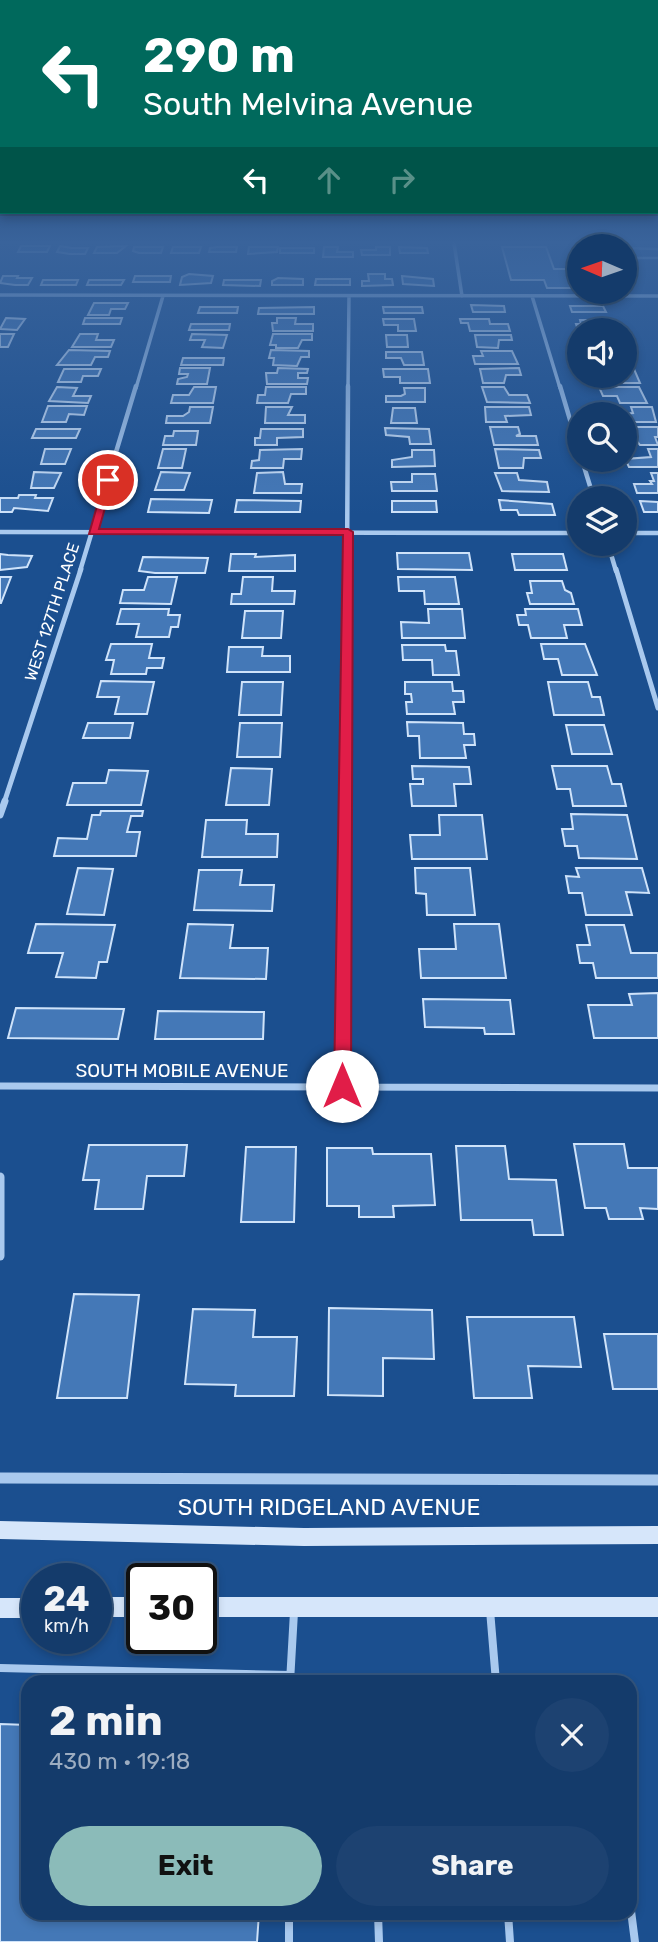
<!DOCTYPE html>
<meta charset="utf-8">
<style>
:root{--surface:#143b6b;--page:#1d4271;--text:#f1f3f6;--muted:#9dadc1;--line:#33557e;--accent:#8bbbb9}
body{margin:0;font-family:Rubik,sans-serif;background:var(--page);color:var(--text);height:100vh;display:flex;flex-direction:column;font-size:26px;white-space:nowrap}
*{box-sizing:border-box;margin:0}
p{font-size:23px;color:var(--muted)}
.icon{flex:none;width:38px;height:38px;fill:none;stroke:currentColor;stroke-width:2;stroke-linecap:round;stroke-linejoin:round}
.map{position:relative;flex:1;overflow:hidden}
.drawer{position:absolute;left:21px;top:1675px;width:616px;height:245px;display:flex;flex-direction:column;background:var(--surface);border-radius:21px;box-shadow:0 4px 10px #0003,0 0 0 2px var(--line)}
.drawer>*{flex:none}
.banner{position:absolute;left:0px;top:0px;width:658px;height:214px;box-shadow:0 4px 10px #0003,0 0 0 2px var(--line);background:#00695c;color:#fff;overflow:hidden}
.needle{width:46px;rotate:272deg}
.fabs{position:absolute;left:567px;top:234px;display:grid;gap:14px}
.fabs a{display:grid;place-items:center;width:70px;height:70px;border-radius:50%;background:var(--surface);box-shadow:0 4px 10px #0003,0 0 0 2px var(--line);font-size:35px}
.speed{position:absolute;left:21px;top:1563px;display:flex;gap:14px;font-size:35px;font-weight:700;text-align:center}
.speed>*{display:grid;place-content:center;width:91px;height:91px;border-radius:50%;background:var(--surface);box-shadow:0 4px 10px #0003,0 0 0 2px var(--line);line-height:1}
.speed small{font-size:18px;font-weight:400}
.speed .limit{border:4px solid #111;border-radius:10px;background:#fff;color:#111}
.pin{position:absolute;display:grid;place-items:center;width:60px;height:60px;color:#fff;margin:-30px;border:4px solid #fff;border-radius:50%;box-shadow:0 2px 7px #0007}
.me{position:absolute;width:77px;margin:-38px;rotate:0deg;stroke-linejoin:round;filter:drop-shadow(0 0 5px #0008)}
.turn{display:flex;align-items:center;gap:24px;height:147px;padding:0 28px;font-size:32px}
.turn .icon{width:91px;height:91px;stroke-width:2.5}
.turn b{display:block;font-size:49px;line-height:60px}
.lanes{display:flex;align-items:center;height:66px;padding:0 28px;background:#0003;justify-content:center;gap:35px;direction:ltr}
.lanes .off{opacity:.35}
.round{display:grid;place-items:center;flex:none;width:74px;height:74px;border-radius:37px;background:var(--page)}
.head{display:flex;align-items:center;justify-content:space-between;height:119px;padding:0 28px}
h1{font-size:42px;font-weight:700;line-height:52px}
.cta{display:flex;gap:14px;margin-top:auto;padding:14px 28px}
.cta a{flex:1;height:80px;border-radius:42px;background:var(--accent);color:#111;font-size:28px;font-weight:700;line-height:80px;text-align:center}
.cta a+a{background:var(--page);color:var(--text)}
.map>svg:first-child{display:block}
.building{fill:#4478b7;stroke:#cfe3fa;stroke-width:2}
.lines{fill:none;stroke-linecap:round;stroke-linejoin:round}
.service-far1{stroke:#a9c9ee;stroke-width:2.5}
.service{stroke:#a9c9ee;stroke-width:8}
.minor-far5{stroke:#a9c9ee;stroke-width:3.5}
.minor-far4{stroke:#a9c9ee;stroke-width:4.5}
.minor-far3{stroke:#a9c9ee;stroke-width:5}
.minor-far2{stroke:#a9c9ee;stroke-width:7}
.minor-far1{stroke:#a9c9ee;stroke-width:9}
.minor{stroke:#a9c9ee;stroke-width:11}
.secondary{fill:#d6e6fa;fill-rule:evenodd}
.route{fill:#e11d48;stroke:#92132f;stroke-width:2}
.labels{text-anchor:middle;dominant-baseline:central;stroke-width:6;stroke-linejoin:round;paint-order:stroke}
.far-street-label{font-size:16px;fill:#fff;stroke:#1b4f8f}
.street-label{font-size:19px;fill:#fff;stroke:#1b4f8f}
.near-street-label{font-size:23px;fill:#fff;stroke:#1b4f8f}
</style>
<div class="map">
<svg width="658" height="1942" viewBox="0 0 658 1942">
<rect width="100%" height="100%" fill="#1b4f8f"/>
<path class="building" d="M21 246H50L47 252H18Z
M60 246 72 248H88L85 254H70L57 252Z
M126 246 117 253H94L97 247Z
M134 247H163L161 253H139L133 251Z
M173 247H201L199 253H171Z
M217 247H237L236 252H209L210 248Z
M249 247H278L277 252 248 254Z
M324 247H338L337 252H353V257H323Z
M376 247H390V255H362L361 250H376Z
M399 247 427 248 428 253H400Z
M502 247H546L554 269H576L579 288H547L544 280H511Z
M280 248H314V253H280Z
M189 274 213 276 211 283 180 285 182 277Z
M368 274H385V279H392L393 285 362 286V281H369Z
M3 276H18L17 278H32L28 285H15L0 283Z
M135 276H171L170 282H133Z
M402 276 433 279 434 286 403 284Z
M278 278 303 279V285H272V281Z
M316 279H350V285H315Z
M43 280H78L76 285H41Z
M89 280H124L121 285H87Z
M224 280H261L260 286 223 285Z
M94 303H128L125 309H111L109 315H88Z
M471 305 504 306 505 312H473Z
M570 306H603L606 312H572Z
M200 307H238L237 313H198Z
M314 307V314H258L259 308Z
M383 307H422L423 313H384Z
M6 318 25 319 17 330 0 329Z
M85 318H122L120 324H83Z
M277 318H296L295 324H313V331H273L272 323H277Z
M383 319H414L416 331H398V325H384Z
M460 319H489L490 324H508L510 331H470L468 323H461Z
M580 320H603L607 330H578L576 324H581Z
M191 324H230L229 330H189Z
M0 334H14L8 347H0Z
M80 334H98L96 340H114L111 347H72Z
M192 334 227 335 223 348 202 347 205 340H190Z
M273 334H312V340H302L298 348H276V345H270Z
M386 335H407L408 347H387Z
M475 335H511L512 340H499L498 348 477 347Z
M69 350 110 351 108 357H95L91 365H57Z
M271 350 309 351V357H301L297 366 273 365 274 358H269Z
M481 351H512L518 364H475L473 356H483Z
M386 352H422L424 365H404L401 358H386Z
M183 358H224L223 365H181Z
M180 368H210L207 384H177L178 379 187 377 188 374H179Z
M278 368 308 369 307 373H298V378H308L307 384H267L266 373H277Z
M519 368 521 375H506L504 383H483L480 369Z
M64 369H101L98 376H83L81 382H58Z
M383 369H428L430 383H400V377H384Z
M625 369H634L640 383H598L596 377 625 376Z
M57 387 77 388 73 396H91L88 403 49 401Z
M194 387H216L213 403H171L173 395H189Z
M266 387H306V394H291L288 403H257L258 395H265Z
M482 387H504L509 395H527L530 403 487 402Z
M599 387H639L647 403H620L617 396H603Z
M404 388H425V402H386V396H401L405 394Z
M48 406H87L84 415 69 414 66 422H42Z
M190 407H213L210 423H166L167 416H183L189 412Z
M266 407H292L288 415H305V423H265Z
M485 407H529L531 415 505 416 507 422H486Z
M631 407H652L656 422H625V415H609L633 413Z
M393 408H415L417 423H391Z
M490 427H518L520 434 516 436H536L538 445H494Z
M625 427H658V437H655L658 445H640L632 435H625Z
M385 428 429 429 431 444H410L409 437 386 435Z
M36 429H80L76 438H32Z
M261 429H303V437L277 438V445H255V438H260Z
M174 431H198L196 445H163L165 436H173Z
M45 449H71L65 464H41Z
M163 449H186L182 468H158Z
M302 449 301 459H284L283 468H251L252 461 259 460 260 450Z
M495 449 539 450 541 458H524L523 468H499Z
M648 449H658V467H629L625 459 651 457Z
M412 450H434L435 466 392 467V460L412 457Z
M34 472 61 473 54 488H31Z
M161 472 190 473 184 490H155Z
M283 472 285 484H302L301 493H254L257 473Z
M495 473H517L519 480 547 482 549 492 502 491Z
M651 473H658V493H637L634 484H652L650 481H654Z
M412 474H435L437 491H392L391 482H412Z
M19 495H36L35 498H53L48 511 14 508 12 512H0V498H18Z
M151 499 212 500 209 513 148 512Z
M237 500 301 501 300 512H235Z
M499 500 552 504 555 515H519L517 510H501Z
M392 501H436L437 512H392Z
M640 501 658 502V512H644Z
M397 553H469L472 570 398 569Z
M0 554 8 555 32 556 27 567 0 570Z
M231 554H256L255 557 295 555V571H229Z
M512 554H563L567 570H515Z
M143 557 208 558 205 573H155L139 571Z
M0 577H11L1 603H0Z
M148 577H177L171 604 120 603 123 590H144Z
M243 577H273L272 591H295L294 604H231L232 594H241Z
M398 577H455L459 604H425L424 591H399Z
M530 581H562L565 590 571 593 574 604H530L527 593H532Z
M121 609H169L168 615H180L178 627H171L169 637H136L139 624H117Z
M428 609H462L465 638H402L401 622 429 623Z
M525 609H578L582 625H564L567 638H531L528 625H519L517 615H526Z
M245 611H283L281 638H242Z
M111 644H152L149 658H164L162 668H147L146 674H111L114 660H106Z
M541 644H585L597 675H562L558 659H544Z
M402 645H445L446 651H456L459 675H433L432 660H403Z
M229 647H263L262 656H290V672H227Z
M101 681 154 682 147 714H115L119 697H97Z
M242 682H283L281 715H239Z
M405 682H452L453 691H463L464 702H453L455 714H407L406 702H412L411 694H405Z
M548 682H588L592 697H600L604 715H554Z
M407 722 463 723 464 734H474L475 745H464L466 758H420L419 736H408Z
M88 723H133L130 738H83Z
M240 723H282L280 757H237Z
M566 725H604L612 754H572Z
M412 766 469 767 471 784H454L456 806H412L410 784H423V779H413Z
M552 766H607L612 784H621L626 806H573L570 789H557Z
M231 768 272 769 269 805H226Z
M109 770 148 771 141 805H67L73 783H106Z
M101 811H143L142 816H131L127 832H140L136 856H54L58 838 87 839 92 815H100Z
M571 814 627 815 637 859 579 858 577 846H565L562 829H573Z
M439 815H482L487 859H412L410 835H440Z
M206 820H247L246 834H278L277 857H202Z
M78 868 113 869 104 915 67 914Z
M415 868H470L475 915H427L426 894 416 893Z
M576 868H642L649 893 626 892 632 915H586L582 893H569L566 876 579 877Z
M199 870H242L240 885H274L272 911 194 910Z
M36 924 115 925 107 962H99L96 978 56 977 63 953H28Z
M188 924 233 925 230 948H268L266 979 180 978Z
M454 924H499L506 978H421L419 949H456Z
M586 925H624L631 953H658V978H596L593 963H580L577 945H590Z
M658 993V1038H594L588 1005H632L629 994Z
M423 999 510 1000 514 1034H485L484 1028 425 1027Z
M16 1008 124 1009 118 1039 8 1038Z
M158 1011 264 1012 263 1039H155Z
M574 1144H624L628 1168H658V1209L640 1208 643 1219H609L606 1208H585Z
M89 1145H187L184 1176H147L143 1209H95L99 1180H83Z
M456 1146H505L509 1179 556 1180 563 1235H534L532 1220H461Z
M246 1147H296L294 1222H241Z
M327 1148H372L373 1154H431L435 1205 393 1206 394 1217H359V1206H327Z
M74 1294 139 1295 127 1398H57Z
M329 1308 432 1310 434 1359 383 1358V1396L328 1395Z
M193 1309 255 1310 253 1337H297L294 1396H235L236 1385 185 1384Z
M467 1317H574L581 1367 528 1366 532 1398H474Z
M604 1334H658V1389H613Z
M0 1724 28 1725V1913H259L257 1942H0Z"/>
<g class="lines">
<path class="service-far1" d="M592 243 594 247
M625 248 658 249
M625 258H658"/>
<path class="service" d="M490 1610 496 1682
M0 1668 290 1675
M290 1682 294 1612
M630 1903 635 1942
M289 1913V1942
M378 1913 379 1942
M508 1913 510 1942"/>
<path class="minor-far5" d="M454 243 462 296
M0 295 658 296
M532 296 560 388
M136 388 163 296
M348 388 349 296"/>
<path class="minor-far4" d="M560 386 579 450
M582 460 594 499
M0 532 579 533
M625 533H658
M608 544 616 571
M80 571 136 386
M347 571 348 386"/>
<path class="minor-far3" d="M616 569 658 708
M4 803 81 569
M345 803 347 569"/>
<path class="minor-far2" d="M0 815 5 801
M0 1086 658 1088
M342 1086 345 801"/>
<path class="minor-far1" d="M0 1177V1256"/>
<path class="minor" d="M0 1478 658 1480"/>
<path class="secondary" d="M0 1521 304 1528 658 1526V1544L304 1546 0 1539Z
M96 1597H142V1617H96Z
M201 1597H658V1617H201Z
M0 1598H37V1618H0Z"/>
</g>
<linearGradient id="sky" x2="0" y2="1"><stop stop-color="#0f2b4f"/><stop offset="0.47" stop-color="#39639b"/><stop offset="1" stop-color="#39639b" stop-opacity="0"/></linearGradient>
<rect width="658" height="515" fill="url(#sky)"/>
<path class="route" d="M105 478 113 480 99 529H348L353 532 351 1086 348 1091 342 1092 334 1086 343 535 89 534Z"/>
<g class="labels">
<g class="far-street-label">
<text transform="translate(52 612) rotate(-72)">WEST 127TH PLACE</text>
</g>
<g class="street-label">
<text x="182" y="1070">SOUTH MOBILE AVENUE</text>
</g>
<g class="near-street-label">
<text x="329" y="1507">SOUTH RIDGELAND AVENUE</text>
</g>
</g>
</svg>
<div class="fabs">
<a><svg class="needle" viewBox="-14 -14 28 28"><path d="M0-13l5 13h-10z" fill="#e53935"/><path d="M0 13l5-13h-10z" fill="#9dadc1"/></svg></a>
<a><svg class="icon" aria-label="sound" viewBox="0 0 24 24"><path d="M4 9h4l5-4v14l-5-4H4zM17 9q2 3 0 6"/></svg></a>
<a><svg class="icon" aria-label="search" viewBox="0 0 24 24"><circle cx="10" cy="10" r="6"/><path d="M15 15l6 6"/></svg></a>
<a><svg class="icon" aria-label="layers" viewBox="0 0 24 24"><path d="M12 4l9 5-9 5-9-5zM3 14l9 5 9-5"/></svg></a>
</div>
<div class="speed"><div>24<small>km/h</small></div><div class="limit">30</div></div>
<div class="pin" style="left:108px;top:480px;background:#d93025"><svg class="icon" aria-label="arrive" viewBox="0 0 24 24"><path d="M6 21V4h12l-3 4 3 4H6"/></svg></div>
<svg class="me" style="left:342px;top:1086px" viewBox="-20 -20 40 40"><circle r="19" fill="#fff"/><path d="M0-13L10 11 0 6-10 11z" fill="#e11d48"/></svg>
<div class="banner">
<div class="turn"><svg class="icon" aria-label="left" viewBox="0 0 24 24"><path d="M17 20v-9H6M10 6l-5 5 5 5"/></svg><div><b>290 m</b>South Melvina Avenue</div></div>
<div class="lanes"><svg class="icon" aria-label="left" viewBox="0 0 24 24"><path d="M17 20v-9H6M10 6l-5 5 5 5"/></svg><svg class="icon off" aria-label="ahead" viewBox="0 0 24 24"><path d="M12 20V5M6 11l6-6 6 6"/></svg><svg class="icon off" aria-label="right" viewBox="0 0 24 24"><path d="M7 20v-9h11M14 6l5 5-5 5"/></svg></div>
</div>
<section class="drawer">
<div class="head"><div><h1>2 min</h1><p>430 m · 19:18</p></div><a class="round"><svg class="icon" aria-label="close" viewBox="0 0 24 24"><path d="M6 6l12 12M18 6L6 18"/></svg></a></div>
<div class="cta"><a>Exit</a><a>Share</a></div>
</section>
</div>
